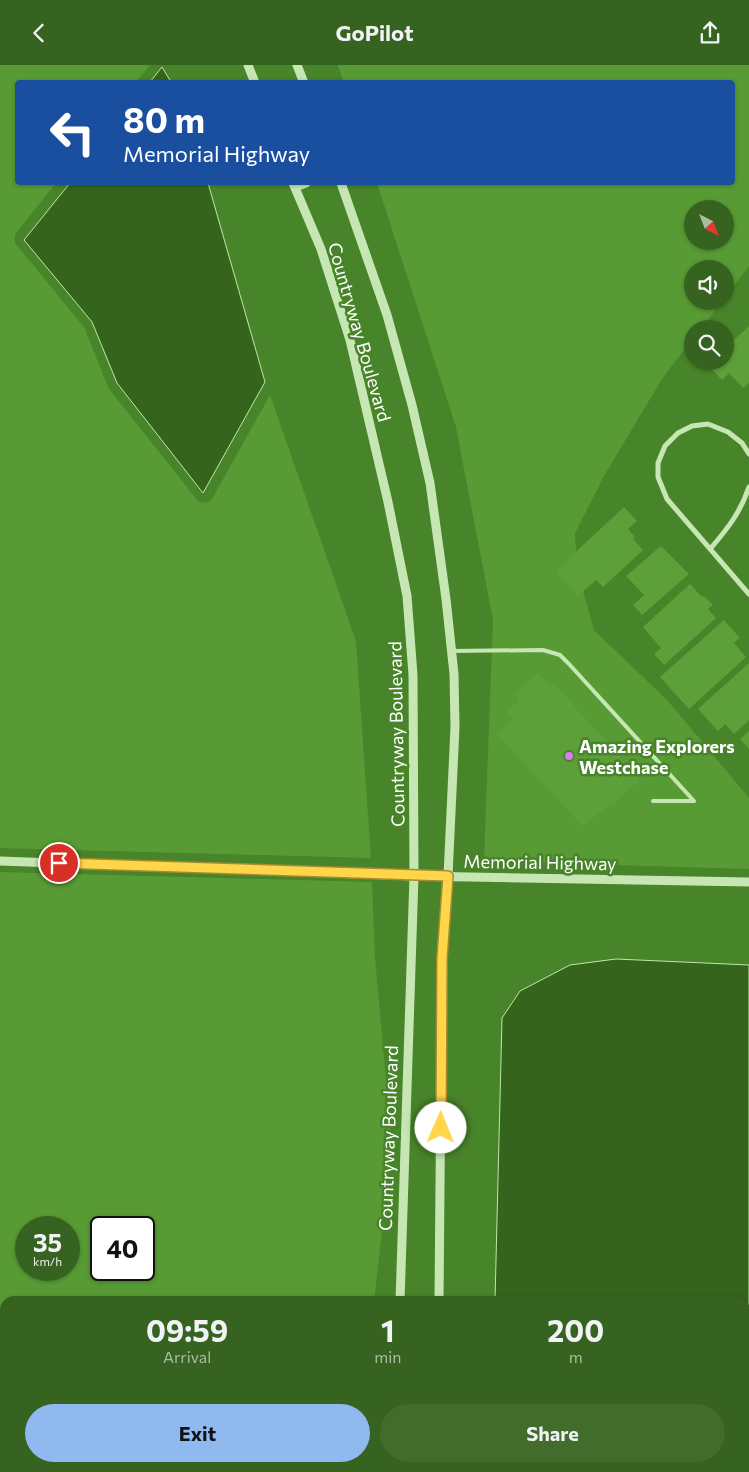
<!DOCTYPE html>
<style>
:root{--surface:#36631f;--page:#416c2c;--text:#f1f3f6;--muted:#aabca4;--accent:#90b9f0}
body{margin:0;font-family:Commissioner,sans-serif;background:var(--page);color:var(--text);height:100vh;display:flex;flex-direction:column;font-size:19px;white-space:nowrap}
*{box-sizing:border-box;margin:0}
p{font-size:16px;color:var(--muted)}
.icon{flex:none;width:28px;height:28px;fill:none;stroke:currentColor;stroke-width:2;stroke-linecap:round;stroke-linejoin:round}
.map{position:relative;flex:1;overflow:hidden}
.details{position:absolute;left:0px;top:1231px;width:750px;height:176px;display:flex;flex-direction:column;background:var(--surface);border-radius:15px 15px 0 0;box-shadow:0 1px 4px #0004}
.details>*{flex:none}
.guide{position:absolute;left:15px;top:15px;width:720px;height:105px;border-radius:5px;box-shadow:0 1px 4px #0004;background:#1a4fa0;color:#fff;overflow:hidden}
.needle{width:32px;rotate:138deg}
.fabs{position:absolute;left:684px;top:135px;display:grid;gap:10px}
.fabs a{display:grid;place-items:center;width:50px;height:50px;border-radius:50%;background:var(--surface);box-shadow:0 1px 4px #0004;font-size:25px}
.speed{position:absolute;left:15px;top:1151px;display:flex;gap:10px;font-size:25px;font-weight:700;text-align:center}
.speed>*{display:grid;place-content:center;width:65px;height:65px;border-radius:50%;background:var(--surface);box-shadow:0 1px 4px #0004;line-height:1}
.speed small{font-size:12px;font-weight:400}
.speed .limit{border:2px solid #111;border-radius:8px;background:#fff;color:#111}
.pin{position:absolute;display:grid;place-items:center;width:42px;height:42px;color:#fff;margin:-21px;border:2px solid #fff;border-radius:50%;box-shadow:0 1px 5px #0007}
.me{position:absolute;width:55px;margin:-28px;rotate:1deg;stroke-linejoin:round;filter:drop-shadow(0 0 4px #0008)}
.turn{display:flex;align-items:center;gap:18px;height:105px;padding:0 25px;font-size:22px}
.turn .icon{width:65px;height:65px;stroke-width:2.5}
.turn b{display:block;font-size:35px;line-height:42px}
.eta{display:flex;justify-content:space-evenly;align-items:center;height:85px;text-align:center}
.eta b{font-size:30px;font-weight:700;line-height:35px}
.button{display:flex;gap:10px;margin-top:auto;padding:10px 25px}
.button a{flex:1;height:58px;border-radius:30px;background:var(--accent);color:#111;font-size:20px;font-weight:700;line-height:58px;text-align:center}
.button a+a{background:var(--page);color:var(--text)}
header{display:flex;justify-content:space-between;align-items:center;height:65px;padding:0 25px;background:var(--surface);font-size:22px;font-weight:700}
.map>svg:first-child{display:block}
.green{fill:#589b34;fill-rule:evenodd}
.water{fill:#35651d;stroke:#bfe7a9}
.building{fill:#5da03a}
.lines{fill:none;stroke-linecap:round;stroke-linejoin:round}
.service{stroke:#c6e7b4;stroke-width:4}
.minor{stroke:#c6e7b4;stroke-width:5}
.tertiary{stroke:#c6e7b4;stroke-width:9}
.route-casing{stroke:#a68a30;stroke-width:12}
.route{stroke:#ffd54a;stroke-width:9}
.poi-dot{fill:#d87bee;stroke:#488429;stroke-width:2}
.labels{text-anchor:middle;dominant-baseline:central;stroke-width:5;stroke-linejoin:round;paint-order:stroke}
.street-label{font-size:18px;fill:#fff;stroke:#488429}
.poi-label{font-size:18px;font-weight:bold;fill:#fff;stroke:#488429;text-anchor:start}
</style>
<header><svg class="icon" aria-label="back" viewBox="0 0 24 24"><path d="M15 5l-7 7 7 7"/></svg>GoPilot<svg class="icon" aria-label="share" viewBox="0 0 24 24"><path d="M12 15V3M7 8l5-5 5 5M5 13v7h14v-7"/></svg></header>
<div class="map">
<svg width="749" height="1407" viewBox="0 0 749 1407">
<rect width="100%" height="100%" fill="#488429"/>
<path class="green" d="M0 0H150L136 17 18 18V118H56L16 168 15 171V178L84 262 109 324 198 436C204 438 208 439 212 434L270 330 356 576 371 793 0 783Z
M338 0H749V201L725 232V204H692V236H722L701 264H692V274L662 314 604 411 575 468 577 504 594 565 668 636 749 733V804L484 796 493 555 456 362 377 118H732V18H344ZM692 144H725V176H692Z
M0 807 372 817 375 893 392 1081 374 1236H5V1402L348 1403 347 1407H0ZM69 1162V1205H26V1162ZM144 1162V1205H101V1162Z"/>
<path class="water" d="M162 2 171 17H150Z
M70 118H208L265 317 203 428 117 318 92 257 24 175Z
M616 894 749 900V1247L745 1250V1236H495L502 953 520 926 570 900Z
M511 1403V1402L578 1403 575 1407H512Z"/>
<path class="building" d="M749 261V318L743 323 729 308 722 315 707 299 710 296H725V283Z
M624 442 637 456 628 464 635 472 633 474 643 485 603 522 596 515 578 531 556 507 569 496 568 494Z
M661 481 689 509 642 550 633 540 644 530 626 511Z
M690 519 702 532 704 531 713 540 708 544 716 553 664 600 654 589 661 583 643 562Z
M724 555 740 573 734 578 746 592 689 644 660 612Z
M749 598V655L734 669 725 659 718 666 698 644Z
M538 608 550 621 553 618 641 714 612 740 610 738 583 762 497 669 513 654 507 647 520 635 514 629Z
M749 666V684L740 674Z
M749 1338V1385L745 1380V1341Z
M674 1402H747L742 1407H677Z"/>
<g class="lines">
<path class="service" d="M452 586 543 585 560 590 569 599 694 736H653"/>
<path class="minor" d="M749 389 742 378 728 367 708 359 692 361 678 368 665 381 658 398V412L667 434 749 529
M711 483C728 463 740 448 749 422"/>
<path class="tertiary" d="M248 0 255 18
M297 0 304 18
M293 118 321 184 350 275 388 437 407 531 413 610 414 811 400 1236
M341 118 387 250 412 340 430 418 446 534 454 609 455 662 448 811 442 893 439 1236
M295 122 306 118
M0 796 414 811 749 817
M418 1402 419 1407
M465 1402 466 1407"/>
</g>
<g class="lines">
<g class="route-casing">
<path id="route" d="M59 798 448 811 442 893 441 1063"/>
</g>
<use href="#route" class="route"/>
</g>
<circle class="poi-dot" cx="569" cy="691" r="5"/>
<g class="labels">
<g class="street-label">
<text transform="translate(360 267) rotate(74)">Countryway Boulevard</text>
<text transform="translate(396 669) rotate(-91)">Countryway Boulevard</text>
<text transform="translate(540 797) rotate(1)">Memorial Highway</text>
<text transform="translate(388 1073) rotate(-88)">Countryway Boulevard</text>
</g>
<g class="poi-label">
<text x="579" y="681">Amazing Explorers<tspan x="579" dy="21">Westchase</tspan></text>
</g>
</g>
</svg>
<div class="fabs">
<a><svg class="needle" viewBox="-14 -14 28 28"><path d="M0-13l5 13h-10z" fill="#e53935"/><path d="M0 13l5-13h-10z" fill="#aabca4"/></svg></a>
<a><svg class="icon" aria-label="sound" viewBox="0 0 24 24"><path d="M4 9h4l5-4v14l-5-4H4zM17 9q2 3 0 6"/></svg></a>
<a><svg class="icon" aria-label="search" viewBox="0 0 24 24"><circle cx="10" cy="10" r="6"/><path d="M15 15l6 6"/></svg></a>
</div>
<div class="speed"><div>35<small>km/h</small></div><div class="limit">40</div></div>
<div class="pin" style="left:59px;top:798px;background:#d93025"><svg class="icon" aria-label="arrive" viewBox="0 0 24 24"><path d="M6 21V4h12l-3 4 3 4H6"/></svg></div>
<svg class="me" style="left:441px;top:1063px" viewBox="-20 -20 40 40"><circle r="19" fill="#fff"/><path d="M0-13L10 11 0 6-10 11z" fill="#ffd54a"/></svg>
<div class="guide">
<div class="turn"><svg class="icon" aria-label="left" viewBox="0 0 24 24"><path d="M17 20v-9H6M10 6l-5 5 5 5"/></svg><div><b>80 m</b>Memorial Highway</div></div>
</div>
<section class="details">
<div class="eta">
<div><b>09:59</b><p>Arrival</p></div>
<div><b>1</b><p>min</p></div>
<div><b>200</b><p>m</p></div>
</div>
<div class="button"><a>Exit</a><a>Share</a></div>
</section>
</div>
